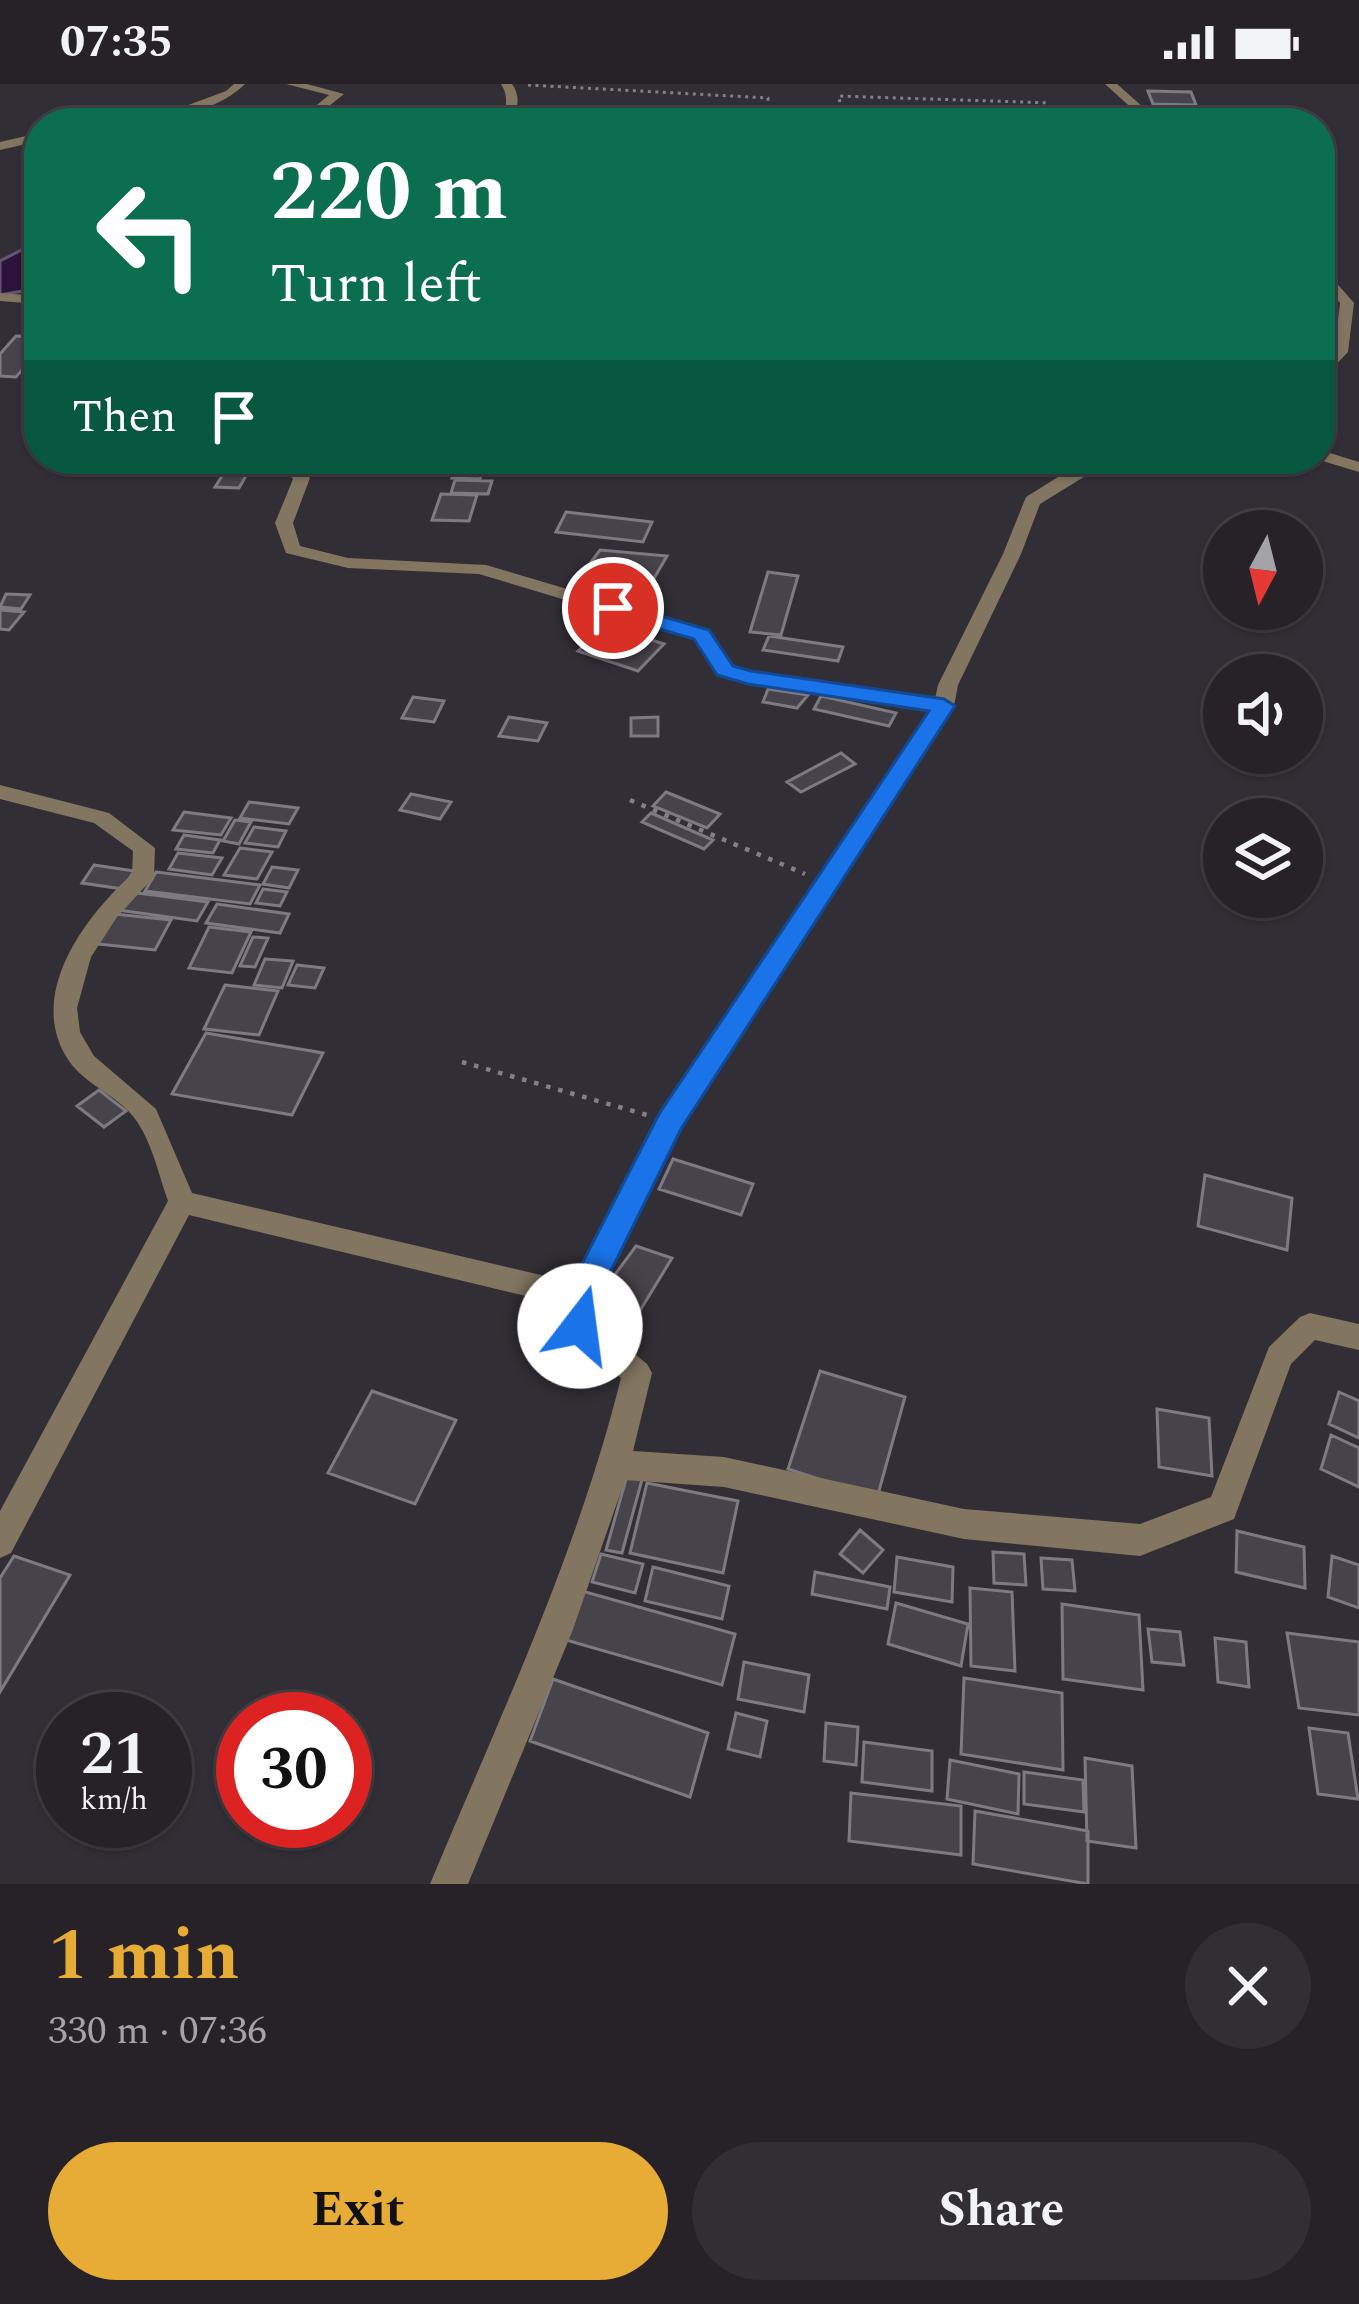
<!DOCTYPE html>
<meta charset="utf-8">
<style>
:root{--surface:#262228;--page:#322f34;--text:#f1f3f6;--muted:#a4a4a8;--line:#423f45;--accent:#e7ac36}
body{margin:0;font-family:Spectral,serif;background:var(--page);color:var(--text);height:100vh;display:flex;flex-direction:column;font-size:45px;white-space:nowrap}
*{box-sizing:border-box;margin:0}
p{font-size:39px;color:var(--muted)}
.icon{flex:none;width:66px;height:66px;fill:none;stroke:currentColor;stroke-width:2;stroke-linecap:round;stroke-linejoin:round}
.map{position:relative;height:1800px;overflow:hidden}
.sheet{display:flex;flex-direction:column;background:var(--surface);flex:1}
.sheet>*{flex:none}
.banner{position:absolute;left:24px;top:24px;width:1311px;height:366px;border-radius:48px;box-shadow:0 3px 9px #0004,0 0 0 3px var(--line);background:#0b6e4f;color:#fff;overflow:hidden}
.needle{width:78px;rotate:187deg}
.controls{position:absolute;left:1203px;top:426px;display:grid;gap:24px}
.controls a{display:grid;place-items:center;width:120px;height:120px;border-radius:50%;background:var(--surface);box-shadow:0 3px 9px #0004,0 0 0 3px var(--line);font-size:60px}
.speed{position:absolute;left:36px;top:1608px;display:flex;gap:24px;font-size:60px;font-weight:700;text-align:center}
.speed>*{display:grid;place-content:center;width:156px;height:156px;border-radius:50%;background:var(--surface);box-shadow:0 3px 9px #0004,0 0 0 3px var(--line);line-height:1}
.speed small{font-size:30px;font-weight:400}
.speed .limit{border:18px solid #d22;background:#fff;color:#111}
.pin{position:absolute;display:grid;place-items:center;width:102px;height:102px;color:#fff;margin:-51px;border:6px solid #fff;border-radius:50%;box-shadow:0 3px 12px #0007}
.me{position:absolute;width:132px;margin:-66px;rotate:15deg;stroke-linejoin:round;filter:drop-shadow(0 0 9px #0008)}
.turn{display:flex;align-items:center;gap:42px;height:252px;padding:0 48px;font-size:54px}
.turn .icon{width:156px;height:156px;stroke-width:2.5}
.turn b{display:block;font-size:84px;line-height:102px}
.then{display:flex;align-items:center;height:114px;padding:0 48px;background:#0003;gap:24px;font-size:45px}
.round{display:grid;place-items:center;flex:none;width:126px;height:126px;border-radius:63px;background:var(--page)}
.summary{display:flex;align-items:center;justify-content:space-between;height:204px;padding:0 48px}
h1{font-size:72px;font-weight:700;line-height:90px;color:var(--accent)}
.cta{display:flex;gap:24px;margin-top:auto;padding:24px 48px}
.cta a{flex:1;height:138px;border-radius:72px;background:var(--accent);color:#111;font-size:48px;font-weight:700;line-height:138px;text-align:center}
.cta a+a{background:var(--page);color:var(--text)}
.status{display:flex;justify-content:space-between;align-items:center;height:84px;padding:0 60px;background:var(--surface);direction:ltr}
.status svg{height:33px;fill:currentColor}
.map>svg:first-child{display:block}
.water{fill:#2b133b;stroke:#665572;stroke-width:3}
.building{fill:#47434a;stroke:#7e7a82;stroke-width:3}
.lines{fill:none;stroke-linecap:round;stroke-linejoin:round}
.path-far1{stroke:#838086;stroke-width:3;stroke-dasharray:3 4.5;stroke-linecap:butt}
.path{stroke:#838086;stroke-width:4.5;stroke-dasharray:4.5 8;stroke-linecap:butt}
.street{fill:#827661;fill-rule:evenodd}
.route{fill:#1a73e8;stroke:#114b97;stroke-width:3}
</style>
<div class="status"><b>07:35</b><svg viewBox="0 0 49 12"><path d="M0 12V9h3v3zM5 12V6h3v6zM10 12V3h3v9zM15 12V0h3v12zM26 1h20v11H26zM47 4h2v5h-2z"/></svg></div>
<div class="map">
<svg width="1359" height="1800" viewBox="0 0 1359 1800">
<rect width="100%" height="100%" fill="#322e35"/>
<path class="water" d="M39 157V204L0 211V177Z"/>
<path class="building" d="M1148 7 1191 8 1196 21 1153 20Z
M219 25 230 32 199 39 182 34Z
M16 252 39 253V266L16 293 0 292V270Z
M457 381H484L480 395 452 394Z
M224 389 247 390 239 404 215 403Z
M455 396 492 397 488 410 451 409Z
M441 410 477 411 469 437 432 436Z
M566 428 652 438 643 458 556 448Z
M600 466 667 472 646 508 577 497Z
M768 488 798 492 781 551 750 548Z
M6 510 30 511 21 525 0 523Z
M0 526 24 528 9 546 0 545Z
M605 541 664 560 638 587 578 567Z
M769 552 843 563 838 577 763 566Z
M768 605 808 611 797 624 763 618Z
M821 612 896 629 889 642 814 625Z
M413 613 444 617 434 638 402 634Z
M509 633 547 639 538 657 499 652Z
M658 633V652H631V634Z
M841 669 855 680 801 708 787 698Z
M666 708 720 730 707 744 653 722Z
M411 710 451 718 440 735 400 726Z
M249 718 298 724 289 740 240 734Z
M184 728 231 734 221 751 173 746Z
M651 729 713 756 704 765 642 738Z
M235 736 251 738 239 760 223 757Z
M254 743 286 747 278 763 245 759Z
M184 751 220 756 213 769 176 765Z
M240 764 272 768 257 795 224 791Z
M178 769 222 774 212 791 169 785Z
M94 781 134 787 123 805 82 799Z
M272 783 298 786 289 804 263 800Z
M156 788 260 801 250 820 145 807Z
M263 805 287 808 280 822 256 819Z
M130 808 208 818 197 837 118 826Z
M217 820 289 830 280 849 206 839Z
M115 830 171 836 155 866 98 860Z
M209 843 251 848 232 889 189 884Z
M253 853 268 854 255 883 240 882Z
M265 875 293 877 282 904 254 901Z
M297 881 324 884 315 904 288 901Z
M225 901 278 907 259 951 204 945Z
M206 949 323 969 292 1031 172 1010Z
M99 1006 126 1027 104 1043 77 1022Z
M673 1075 753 1100 741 1131 659 1105Z
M1205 1091 1292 1114 1287 1166 1198 1142Z
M636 1162 672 1174 630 1243 600 1211Z
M820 1287 905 1313 877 1414 788 1385Z
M372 1307 456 1336 415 1420 328 1389Z
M1339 1308 1359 1317V1354L1329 1340Z
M1157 1325 1209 1334 1212 1392 1159 1383Z
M1331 1351 1359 1364V1403L1321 1385Z
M628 1388 643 1392 622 1469 606 1466Z
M647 1399 738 1417 723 1489 630 1469Z
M860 1446 883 1466 863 1489 840 1470Z
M1237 1447 1304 1463 1305 1504 1236 1488Z
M993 1468 1024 1470 1026 1501 994 1499Z
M601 1470 643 1480 635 1509 592 1498Z
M14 1472 70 1491 0 1608V1494Z
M1332 1472 1359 1481V1524L1328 1513Z
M897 1473 953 1483 952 1518 894 1508Z
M1041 1474 1072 1476 1075 1507 1043 1505Z
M653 1483 729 1502 722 1535 645 1517Z
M815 1488 890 1503 887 1525 812 1510Z
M970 1504 1012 1508 1015 1587 971 1582Z
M582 1507 735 1550 722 1601 566 1556Z
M896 1519 968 1540 961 1582 888 1560Z
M1062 1520 1139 1531 1143 1606 1063 1595Z
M1148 1545 1180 1548 1184 1581 1152 1578Z
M1287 1549 1359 1558V1631L1299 1624Z
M1215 1554 1246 1558 1249 1603 1218 1598Z
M744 1578 809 1591 804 1628 738 1615Z
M964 1594 1062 1609 1063 1686 961 1670Z
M553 1595 708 1649 690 1713 530 1657Z
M736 1629 767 1637 760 1673 728 1665Z
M826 1639 858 1643 856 1681 824 1677Z
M1309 1644 1348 1649 1358 1715 1318 1710Z
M864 1658 932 1667V1707L862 1698Z
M1085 1674 1132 1682 1136 1764 1087 1757Z
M950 1676 1019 1690 1018 1730 947 1715Z
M1024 1688 1083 1696 1084 1728 1024 1720Z
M851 1709 961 1722V1771L849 1757Z
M975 1727 1088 1747V1800L973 1780Z"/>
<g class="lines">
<path class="path-far1" d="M528 1 768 14V24L758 34 842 37 839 12 1050 19"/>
<path class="path" d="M630 716 805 790
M462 978 647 1031"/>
<path class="street" d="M234 0H245C224 22 171 39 140 39L226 7Z
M286 0H307L344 10 308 39H295L329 11Z
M501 0H512C521 12 518 26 511 39H499C507 26 509 12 501 0Z
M1105 0H1117L1161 39H1148Z
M39 49V57L0 66V58Z
M1320 180 1354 219 1348 268 1320 297V283L1334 267 1340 219 1320 193Z
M0 209 39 212V220L0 217Z
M1320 366 1359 378V388L1316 375H1320Z
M245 375C271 375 293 373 310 394L293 439 300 462 348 474 486 481 709 547 732 582 751 589 935 615 938 601 1003 470 1026 413 1082 378 1113 375 1040 420 1021 470 958 601 954 622 679 1044 596 1213 595 1237 647 1280 652 1289 633 1367 724 1373 964 1425 1140 1440 1211 1413 1269 1263 1300 1233 1310 1229 1359 1240V1266L1315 1256 1291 1280 1234 1435 1140 1472 964 1455 724 1403 625 1396 572 1548 468 1800H430C500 1632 577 1471 621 1294L570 1251 566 1242 567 1222 189 1131 11 1469 0 1474V1427L168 1117C159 1092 153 1062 138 1039 121 1012 87 1003 69 977 25 912 84 834 132 790L133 767 94 739 0 715V701L109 729 155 764 154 793 117 833 91 873 77 924 80 948 94 972 156 1025 192 1109 575 1199 660 1031 931 626 741 598 718 590 695 555 479 490 348 484 286 469 275 439 293 395 287 388Z"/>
</g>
<path class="route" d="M613 518 709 546 733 582 751 587 944 615 955 622 681 1045 598 1213 592 1253 580 1257 569 1253 564 1242 565 1213 659 1030 929 627 748 600 717 591 694 555 605 529 602 524Z"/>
</svg>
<div class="controls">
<a><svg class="needle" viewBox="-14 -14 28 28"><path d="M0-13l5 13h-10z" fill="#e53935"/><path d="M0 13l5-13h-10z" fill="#a4a4a8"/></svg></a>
<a><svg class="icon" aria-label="sound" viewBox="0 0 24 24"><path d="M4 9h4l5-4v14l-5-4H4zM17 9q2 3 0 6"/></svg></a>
<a><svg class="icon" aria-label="layers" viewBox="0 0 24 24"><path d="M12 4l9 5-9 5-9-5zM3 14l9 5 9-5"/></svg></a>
</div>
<div class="speed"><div>21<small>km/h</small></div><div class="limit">30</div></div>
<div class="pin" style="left:613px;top:524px;background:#d93025"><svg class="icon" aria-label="arrive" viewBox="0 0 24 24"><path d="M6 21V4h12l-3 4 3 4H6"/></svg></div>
<svg class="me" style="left:580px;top:1242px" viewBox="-20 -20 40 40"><circle r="19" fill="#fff"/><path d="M0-13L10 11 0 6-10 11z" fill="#1a73e8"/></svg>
<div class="banner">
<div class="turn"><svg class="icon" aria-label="left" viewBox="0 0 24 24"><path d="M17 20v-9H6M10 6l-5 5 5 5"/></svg><div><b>220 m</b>Turn left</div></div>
<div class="then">Then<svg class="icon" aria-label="arrive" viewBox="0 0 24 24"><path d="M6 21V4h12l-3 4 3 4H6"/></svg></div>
</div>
</div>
<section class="sheet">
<div class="summary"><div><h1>1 min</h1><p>330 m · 07:36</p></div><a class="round"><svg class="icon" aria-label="close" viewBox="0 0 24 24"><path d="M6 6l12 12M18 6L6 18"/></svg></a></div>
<div class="cta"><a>Exit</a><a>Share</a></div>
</section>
